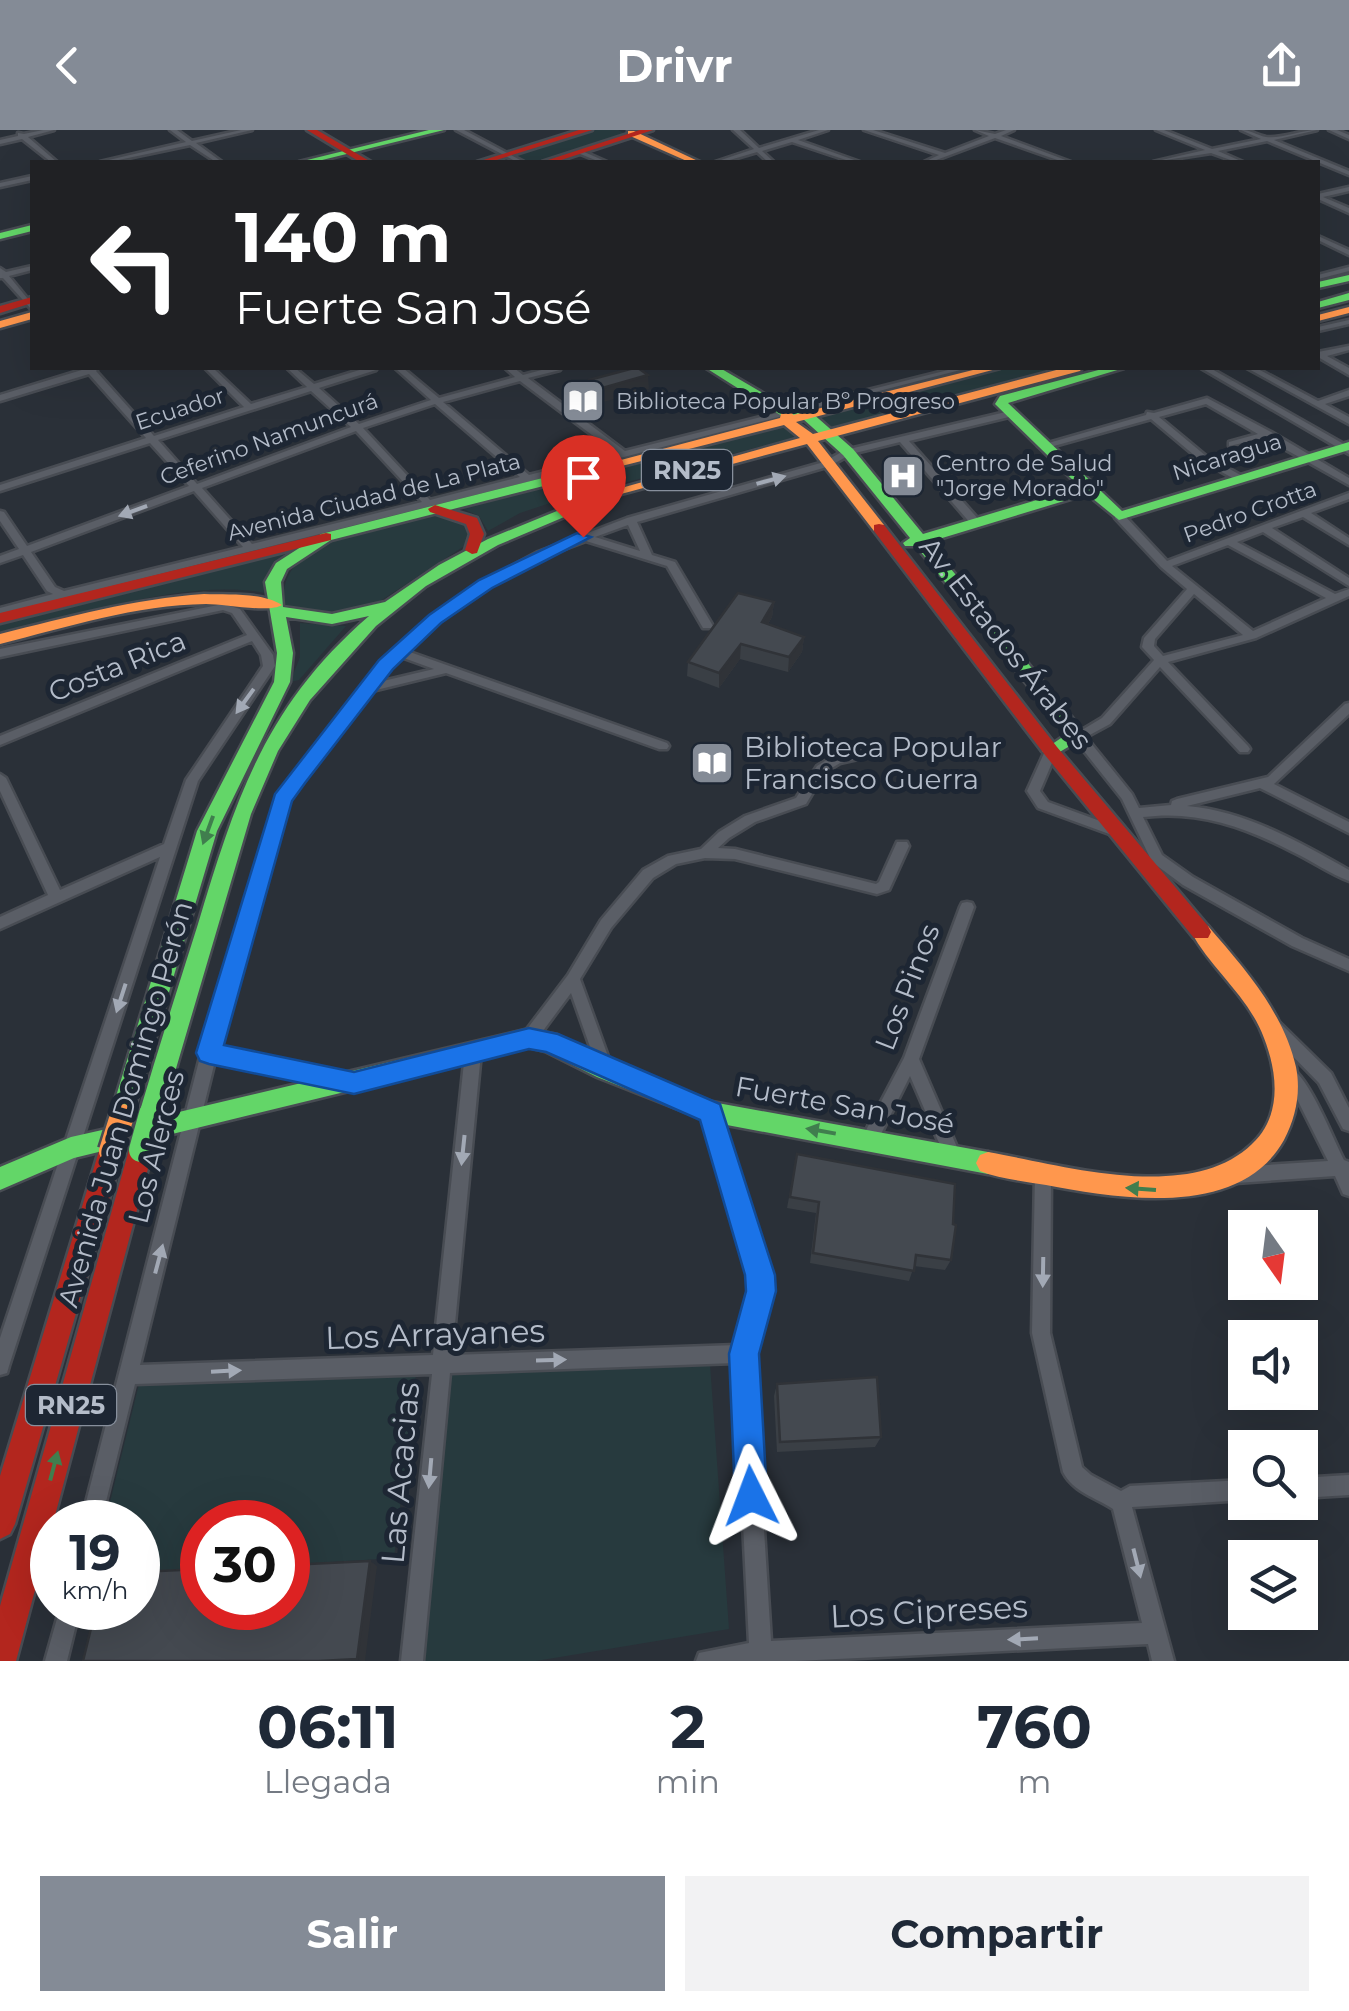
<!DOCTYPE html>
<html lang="es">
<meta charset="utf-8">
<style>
:root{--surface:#fff;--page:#f2f2f3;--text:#1f2937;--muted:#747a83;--accent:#848b96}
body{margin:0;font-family:Montserrat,sans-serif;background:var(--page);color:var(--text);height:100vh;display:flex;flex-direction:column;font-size:38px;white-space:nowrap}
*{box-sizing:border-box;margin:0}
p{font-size:32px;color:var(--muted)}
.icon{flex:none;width:55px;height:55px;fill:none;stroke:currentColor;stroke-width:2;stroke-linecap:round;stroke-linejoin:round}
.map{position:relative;height:1531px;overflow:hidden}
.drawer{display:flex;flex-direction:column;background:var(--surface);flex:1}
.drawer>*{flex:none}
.top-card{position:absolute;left:30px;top:30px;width:1290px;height:210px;border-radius:0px;box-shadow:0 10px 40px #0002;background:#202124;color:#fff;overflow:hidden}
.needle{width:65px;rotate:166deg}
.fabs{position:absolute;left:1228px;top:1080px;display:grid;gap:20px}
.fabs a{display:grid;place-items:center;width:90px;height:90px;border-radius:0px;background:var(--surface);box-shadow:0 10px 40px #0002;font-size:50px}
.speed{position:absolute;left:30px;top:1370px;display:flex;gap:20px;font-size:50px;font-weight:700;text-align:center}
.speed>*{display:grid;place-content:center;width:130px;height:130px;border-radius:50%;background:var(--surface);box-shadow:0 10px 40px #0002;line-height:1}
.speed small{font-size:25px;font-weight:400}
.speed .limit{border:15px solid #d22;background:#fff;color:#111}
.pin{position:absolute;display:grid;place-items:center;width:85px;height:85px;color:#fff;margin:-102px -42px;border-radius:50% 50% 50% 0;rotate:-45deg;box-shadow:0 0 10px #0007}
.pin .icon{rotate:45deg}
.me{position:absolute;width:110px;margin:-55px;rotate:357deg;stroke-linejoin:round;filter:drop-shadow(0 0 8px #0008)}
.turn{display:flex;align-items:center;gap:35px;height:210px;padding:0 40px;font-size:45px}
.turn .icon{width:130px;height:130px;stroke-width:2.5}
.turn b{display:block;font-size:70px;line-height:85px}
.eta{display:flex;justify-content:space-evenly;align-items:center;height:170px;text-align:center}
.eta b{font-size:60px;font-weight:700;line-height:70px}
.primary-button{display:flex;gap:20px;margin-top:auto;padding:20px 40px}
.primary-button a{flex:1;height:115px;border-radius:0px;background:var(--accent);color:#fff;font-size:40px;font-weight:700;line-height:115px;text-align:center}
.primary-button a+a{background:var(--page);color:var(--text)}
header{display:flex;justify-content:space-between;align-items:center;height:130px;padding:0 40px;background:var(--accent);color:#fff;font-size:45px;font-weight:700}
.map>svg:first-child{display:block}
.green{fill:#273a3e}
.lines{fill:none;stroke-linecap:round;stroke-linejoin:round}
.street-casing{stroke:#484c53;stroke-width:5}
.fast-casing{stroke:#484c53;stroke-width:5}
.slow-casing{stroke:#484c53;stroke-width:5}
.jam-casing{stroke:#484c53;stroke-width:5}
.street{fill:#5a5e66;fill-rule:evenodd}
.fast{fill:#63d668;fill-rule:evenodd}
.slow{fill:#ff974d;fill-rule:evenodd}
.jam{fill:#b3261e;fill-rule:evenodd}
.fast-bridge-casing{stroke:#474c53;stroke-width:29;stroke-linecap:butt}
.slow-bridge-casing{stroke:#474c53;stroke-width:29;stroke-linecap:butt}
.fast-bridge{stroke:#63d668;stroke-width:24}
.slow-bridge{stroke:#ff974d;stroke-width:24}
.wall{fill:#3a3f45}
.shaded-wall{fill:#303338}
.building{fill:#444950;stroke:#303338;stroke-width:2.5}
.oneway{fill:#a2a9b5}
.oneway2{fill:#407e4e}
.route{fill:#1a73e8;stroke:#114b97;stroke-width:2.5}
.labels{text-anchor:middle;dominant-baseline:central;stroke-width:10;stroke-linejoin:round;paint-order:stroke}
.far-poi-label{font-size:22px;fill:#b4bcc9;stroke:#1d2633;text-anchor:start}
.far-street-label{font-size:22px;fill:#b4bcc9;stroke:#1d2633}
.shield{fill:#1d2633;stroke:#878f9c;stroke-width:2.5}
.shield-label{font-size:25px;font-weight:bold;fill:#b4bcc9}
.street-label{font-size:28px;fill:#b4bcc9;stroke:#1d2633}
.poi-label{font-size:28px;fill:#b4bcc9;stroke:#1d2633;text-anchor:start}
.near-street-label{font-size:32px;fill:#b4bcc9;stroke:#1d2633}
</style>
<header><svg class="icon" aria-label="back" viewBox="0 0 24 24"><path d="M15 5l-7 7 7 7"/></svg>Drivr<svg class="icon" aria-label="share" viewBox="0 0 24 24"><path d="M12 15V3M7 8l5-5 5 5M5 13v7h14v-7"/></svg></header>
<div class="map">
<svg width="1349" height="1531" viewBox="0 0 1349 1531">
<rect width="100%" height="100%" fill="#2a3038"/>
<path class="green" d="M594 0H618L628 5 541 32H488Z
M1002 238H1064L831 298 814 291 816 286Z
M779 295 789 296 796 307 553 372 520 383 488 401 479 386 461 378Z
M438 383 466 391 469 413 368 479 323 484 284 476C275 405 387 396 438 383Z
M285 423 267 446 265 463C188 448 77 486 0 503V495Z
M300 493 346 496 299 550 290 552 300 527Z
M710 1234 729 1499 536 1531H420L444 1244Z
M416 1244 394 1428 288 1435V1392H202V1440L138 1444V1392H105L139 1254Z"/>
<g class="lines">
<g class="street-casing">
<path id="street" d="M43 0H54L28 7 57 32H51L22 9 0 14V10L18 6V3L24 4Z
M170 0H177L192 11 241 0H252L196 13 222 32H216L190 15 109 32H100L186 12Z
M456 0H464L524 32H517Z
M733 0H740L759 18 819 0H828L798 10 860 32H852L792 12 762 21 774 32H768L757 22 723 32H715L754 19Z
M864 0H873L945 23 989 6 975 0 995 4 1006 0H1014L1001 6 1071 32H1063L995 8 931 32H924L939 25Z
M1156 0H1164L1212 19 1261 9 1241 0C1251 0 1256 5 1266 7 1281 9 1301 0 1317 0L1274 10 1349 41V45L1267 11 1218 21 1243 32H1236L1211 23 1153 32 1205 20Z
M1329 0H1337L1349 5V9Z
M578 21H582L607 32H600L578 23Z
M32 46V50L0 57V53Z
M1349 57V61L1323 67 1349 78V83L1318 69V64Z
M1318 106 1349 120V125L1318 110Z
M32 136V140L9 146 32 174V180L3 148H0V138L6 142Z
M1349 137V141L1318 149V145Z
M1349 190V194L1318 201V197Z
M1349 216V220L1327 226 1349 238V245L1318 227V222Z
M84 238H98L96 241 154 306 244 277 205 238H213L251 274 307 257 287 238H295L314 254 366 238H377L376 240 319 258 359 294 431 270 395 238H403L439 268 515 247 505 238H514L523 245 549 238H561L560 240 528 248 625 321 956 238H968L531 351 0 484V478L53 464 47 461 23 425 0 433V426L19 419 0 391V381L4 382 27 416 189 356 150 313 0 361V355L146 308 89 244 0 271V265L85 239ZM520 251 616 323 529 345 443 272ZM311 261 351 297 197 354 158 310ZM435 274 520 347 430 370 363 298ZM356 301 422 372 252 414 202 358ZM194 361 243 417 64 461 55 457 31 422Z
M1201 238H1210L1349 317V324Z
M1247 238H1256L1318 271 1349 260V266L1325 274 1349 287V294Z
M1207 268 1271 302 1349 348V355L1265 308 1229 316V312L1258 304 1206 274 1159 287 1206 326 1244 347V351H1238L1200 330 1151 289 1043 319 1038 316 1146 285 1147 282 1154 283Z
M1010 281 1014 284 1013 286 909 311 980 391V395H972L900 312 851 324 830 336 637 392 652 425 675 432 713 496 711 498H703L667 436 586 411 546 426 490 456 439 491 407 521 667 613 669 616 667 619H659L446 543 372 561 288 671 218 918 343 944 349 946 351 951 349 956 343 958 215 931 140 1235 433 1225 465 923 468 918 473 916 478 918 481 923 452 1225 737 1215 752 1161 751 1145 703 982 705 977 711 975 717 977 719 982 769 1145 770 1161 753 1224 771 1511 1142 1493 1113 1379C1095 1367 1073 1362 1063 1342L1032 1203 1035 1044 1037 1039 1043 1036 1049 1039 1051 1044 1050 1203 1082 1337 1091 1345 1121 1361 1130 1356 1245 1350V1370L1132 1377 1174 1531H1152L1148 1514 796 1531H696L699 1523 749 1513 735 1233 450 1243 423 1531H401L432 1244 135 1254 101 1392H81L201 923 277 667 382 531 431 487 482 452 538 422 627 388 824 332 845 320ZM628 395 640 421 595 407ZM401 527 434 539 379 552Z
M1349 363V369L1311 383 1349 408V415L1303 387 1272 398 1349 448V456L1263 402 1237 412 1335 464 1349 459V466L1256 508 1168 532 1248 616 1250 619 1248 622H1240L1160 537 1110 594 1086 607 1132 664 1139 678 1171 675 1172 671 1177 669 1268 647 1345 574 1349 573V584L1274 654 1349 692V703L1260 658 1187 676C1246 681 1299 712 1349 740V751C1330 744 1312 731 1293 722 1245 697 1198 680 1143 687L1162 725 1193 747 1302 808 1349 829V841L1292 816 1183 755 1152 732 1122 669 1072 606 1102 588 1154 530 1142 517 1144 508 1187 459 1161 437 1115 388V384H1123L1167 431ZM1228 415 1326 468 1253 501 1172 436ZM1194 464 1243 505 1163 526 1154 516 1155 509Z
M223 474 240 479 273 525 275 536 198 651 9 1236 7 1243 0 1245V1208L160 727 0 799V787L48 765 0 661V644L6 648 60 760 164 714 186 650 263 536 261 525 252 511 0 615V606L247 505 232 483 223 480 0 527V519Z
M1051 617 1057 621 1040 661 1048 672 1122 699 1124 702 1122 705H1112L1038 678 1027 661 1045 621Z
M863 620 867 621 869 624 867 627 840 633 825 642 806 674 755 692 729 708 718 718 735 719 876 754 879 752 897 712H907L909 716 889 760 877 764 735 729 705 728 676 734 653 748 611 798 580 849 613 940 610 945 605 947 600 945 571 863 534 913 529 915 524 913 521 908 524 903 568 845 601 790 643 740 668 726 701 719 719 702 745 686 796 668 817 636 833 626Z
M967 772 972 773 974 777 919 929 960 1024 958 1029 952 1032 946 1029 910 946 876 1014 870 1016 864 1014 862 1009 864 1004 904 928 960 777 962 773Z
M1274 891 1279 892 1331 943 1349 978V1001L1343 999 1319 953 1269 902 1266 897 1269 892Z
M1289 936C1310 948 1332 1007 1344 1030L1349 1032V1066L1343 1064 1335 1046 1236 1053 1230 1050 1228 1045 1230 1040 1236 1037 1328 1031 1295 965 1281 943 1284 938Z
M1349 1345V1365L1300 1368V1348Z
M60 1478H80L67 1531H45Z"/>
</g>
<g class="fast-casing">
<path id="fast" d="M429 0H444L314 32H299Z
M32 95V101L0 109V103Z
M1349 145V151L1318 158V152Z
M1349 163V170L1318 178V172Z
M706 238H720L790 279 811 282 853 319 923 404 1080 357 995 274 1000 266 1106 238H1124L1008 273 1122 381 1349 312V320L1119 390 1087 364 929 412 1087 606 1051 627 1042 621 1067 604 916 416H905L903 413 910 408 843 325 802 288 782 286Z
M590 336 595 337V343L331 410 287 439 281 452 283 477 332 484 385 472 439 435 488 409 616 357 628 360 498 415 426 456 376 496 310 570 278 621 251 684 162 986 529 899 557 905 613 933 712 972 988 1022 996 1025 1000 1033 996 1041 988 1044 711 992 597 947 545 921 529 917 74 1028 0 1060V1037L71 1007 120 996 114 993 110 986 197 701 274 552 277 523 265 452 276 433 321 404ZM369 486C265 576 236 668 198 794 178 857 158 920 139 984L142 990 130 993 217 701 290 552 293 523 286 487 332 494Z"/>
</g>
<g class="slow-casing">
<path id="slow" d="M628 1H634L700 32H689L628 5Z
M1349 177V183L1318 191V185Z
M32 182V189L0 198V191Z
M981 238H1000L796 292 813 304 1064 238H1082L1080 241 818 311 884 395V401H874L807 314 621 364 614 360 800 308 784 295 590 344 583 340 780 288 782 280H792L793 285Z
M204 464C228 465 262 462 282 475 270 483 224 474 206 474 136 475 67 497 0 514V504C68 487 134 469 204 464Z
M1201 794 1208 796C1244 838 1283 881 1296 937 1301 962 1296 987 1284 1010 1240 1089 1119 1069 1046 1055 1024 1051 1000 1049 980 1041L976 1033 980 1025 988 1022C1063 1035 1190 1074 1252 1014 1282 986 1278 944 1264 908 1249 867 1212 840 1191 802L1194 796Z"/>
</g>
<g class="jam-casing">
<path id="jam" d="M307 0H317L371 32H360Z
M579 0H592L490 32H477Z
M640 0H653L555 32H542Z
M32 167V173L0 183V176Z
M435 375 477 388 484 404 477 423 472 424 465 420 470 404 466 394 430 382 428 379Z
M879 394 884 395 1057 617 1208 796 1211 802 1208 808H1194L1045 625 874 401V395Z
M326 403 331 404V410L0 493V483Z
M141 1009 149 1012 153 1020 16 1531H0V1476L129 1020 133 1012Z
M111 1010 119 1013 123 1021 15 1394 10 1404 0 1409V1346L99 1021 103 1013Z"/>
</g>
<use href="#street" class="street"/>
<use href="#fast" class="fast"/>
<use href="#slow" class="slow"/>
<use href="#jam" class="jam"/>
<g class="fast-bridge-casing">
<path id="fast-bridge" d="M141 1020 151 984"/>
</g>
<g class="slow-bridge-casing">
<path id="slow-bridge" d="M111 1021 122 986"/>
</g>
<use href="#fast-bridge" class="fast-bridge"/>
<use href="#slow-bridge" class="slow-bridge"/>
</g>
<path class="wall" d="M774 472 772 487 768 494 804 507 802 522 788 542 740 529 719 558 687 546 688 532Z
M797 1024 951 1130 945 1140 914 1136 909 1151 810 1133 816 1083 787 1078Z
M777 1254 881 1307 875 1317 777 1322 774 1266Z"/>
<path class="shaded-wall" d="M648 245 649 259 593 275 592 261Z
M774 472 772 487 761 506 762 492Z
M804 507 802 522 788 542 789 527Z
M741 514 740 529 719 558V543Z
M370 1431 377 1436 365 1531H361L357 1529Z"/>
<path class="building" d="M634 238H638L648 245 592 261 589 250Z
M738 463 774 472 762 492 804 507 789 527 741 514 719 543 688 532Z
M797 1024 955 1054 953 1094 956 1095 951 1130 916 1125 914 1141 813 1123 819 1072 790 1067Z
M877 1247 881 1307 780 1312 777 1254Z
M370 1431 357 1529 319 1531H83L96 1478H138V1442L202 1439V1478H288V1435Z"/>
<defs><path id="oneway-solid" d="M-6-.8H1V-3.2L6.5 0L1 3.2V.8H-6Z" transform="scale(2.5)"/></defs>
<g class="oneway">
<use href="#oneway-solid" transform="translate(771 350) rotate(-15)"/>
<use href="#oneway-solid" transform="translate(133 381) rotate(160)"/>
<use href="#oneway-solid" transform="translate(245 571) rotate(126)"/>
<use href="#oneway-solid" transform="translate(121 868) rotate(108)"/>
<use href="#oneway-solid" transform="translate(463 1020) rotate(96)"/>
<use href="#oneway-solid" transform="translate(159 1129) rotate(-75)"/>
<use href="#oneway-solid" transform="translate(1043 1142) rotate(91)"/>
<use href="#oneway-solid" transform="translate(551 1230) rotate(-2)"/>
<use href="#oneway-solid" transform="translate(226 1241) rotate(-3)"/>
<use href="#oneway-solid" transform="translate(430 1343) rotate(95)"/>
<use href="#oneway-solid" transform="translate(1137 1433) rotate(76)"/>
<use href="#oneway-solid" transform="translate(1023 1509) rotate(177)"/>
</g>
<g class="oneway2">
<use href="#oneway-solid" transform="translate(208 700) rotate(110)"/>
<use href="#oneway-solid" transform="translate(821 1001) rotate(-170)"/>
<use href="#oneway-solid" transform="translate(1141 1059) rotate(-176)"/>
<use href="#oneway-solid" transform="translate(54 1336) rotate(-75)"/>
</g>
<path class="route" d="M577 403 591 407 492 458 441 493 393 539 305 653 292 671 224 915 354 942 529 898 558 904 720 974 775 1145 776 1161 759 1224 767 1366 763 1377 751 1382 739 1377 735 1366 729 1224 746 1161 745 1145 700 990 546 922 529 919 354 964 209 934 200 931 196 923 275 664 379 530 429 485 479 450Z"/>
<defs>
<g id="library-square" transform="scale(2.25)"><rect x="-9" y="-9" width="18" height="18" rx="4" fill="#848b96" stroke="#1d2633"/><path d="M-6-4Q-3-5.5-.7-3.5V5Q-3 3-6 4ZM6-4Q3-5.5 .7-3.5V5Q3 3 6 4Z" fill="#fff"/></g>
<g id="hospital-square" transform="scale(2.25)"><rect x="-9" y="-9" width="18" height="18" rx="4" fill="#848b96" stroke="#1d2633"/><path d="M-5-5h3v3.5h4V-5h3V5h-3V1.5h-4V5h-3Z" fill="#fff"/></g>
</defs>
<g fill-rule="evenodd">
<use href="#library-square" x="583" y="271"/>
<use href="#hospital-square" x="903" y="346"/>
<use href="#library-square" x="712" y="633"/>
</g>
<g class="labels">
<g class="far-poi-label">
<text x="616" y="271">Biblioteca Popular Bº Progreso</text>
<text x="936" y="333">Centro de Salud<tspan x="936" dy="25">"Jorge Morado"</tspan></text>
</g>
<g class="far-street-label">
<text transform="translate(180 279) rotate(-18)">Ecuador</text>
<text transform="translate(269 309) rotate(-20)">Ceferino Namuncurá</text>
<text transform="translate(1227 327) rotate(-17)">Nicaragua</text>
<text transform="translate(374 367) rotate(-14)">Avenida Ciudad de La Plata</text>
<text transform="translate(1250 382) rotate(-20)">Pedro Crotta</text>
</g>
<g class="shield">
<rect x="642" y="320" width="90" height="40" rx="8"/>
<rect x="26" y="1255" width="90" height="40" rx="8"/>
</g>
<g class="shield-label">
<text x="687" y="340">RN25</text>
<text x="71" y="1275">RN25</text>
</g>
<g class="street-label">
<text transform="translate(1006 513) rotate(52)">Av. Estados Árabes</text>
<text transform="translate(117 536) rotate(-22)">Costa Rica</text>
<text transform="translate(907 857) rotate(-69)">Los Pinos</text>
<text transform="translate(125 974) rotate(-74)">Avenida Juan Domingo Perón</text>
<text transform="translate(845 975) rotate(10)">Fuerte San José</text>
<text transform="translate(156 1017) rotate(-76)">Los Alerces</text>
</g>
<g class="poi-label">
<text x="744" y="617">Biblioteca Popular<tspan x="744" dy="32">Francisco Guerra</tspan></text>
</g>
<g class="near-street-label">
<text transform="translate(435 1204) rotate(-2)">Los Arrayanes</text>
<text transform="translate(400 1343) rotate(-85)">Las Acacias</text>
<text transform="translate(929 1481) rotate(-3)">Los Cipreses</text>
</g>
</g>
</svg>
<div class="fabs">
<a><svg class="needle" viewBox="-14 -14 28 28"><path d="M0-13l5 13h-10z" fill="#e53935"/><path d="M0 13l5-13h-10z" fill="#747a83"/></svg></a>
<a><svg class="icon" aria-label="sound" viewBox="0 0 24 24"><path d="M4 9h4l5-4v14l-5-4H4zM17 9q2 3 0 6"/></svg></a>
<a><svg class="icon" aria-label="search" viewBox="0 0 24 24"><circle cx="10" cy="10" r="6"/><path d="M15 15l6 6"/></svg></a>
<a><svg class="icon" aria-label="layers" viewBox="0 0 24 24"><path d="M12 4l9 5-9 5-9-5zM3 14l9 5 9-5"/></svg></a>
</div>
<div class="speed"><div>19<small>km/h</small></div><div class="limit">30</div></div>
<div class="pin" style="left:583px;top:407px;background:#d93025"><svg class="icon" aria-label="arrive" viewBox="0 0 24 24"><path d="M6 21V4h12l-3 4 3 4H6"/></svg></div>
<svg class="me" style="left:751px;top:1366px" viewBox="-20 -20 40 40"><path d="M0-17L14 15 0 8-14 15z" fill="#1a73e8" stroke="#fff" stroke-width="4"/></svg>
<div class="top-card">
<div class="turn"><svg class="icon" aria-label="left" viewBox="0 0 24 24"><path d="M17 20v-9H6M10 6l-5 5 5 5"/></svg><div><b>140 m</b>Fuerte San José</div></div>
</div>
</div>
<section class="drawer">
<div class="eta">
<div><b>06:11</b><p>Llegada</p></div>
<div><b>2</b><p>min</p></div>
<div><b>760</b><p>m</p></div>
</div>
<div class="primary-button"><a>Salir</a><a>Compartir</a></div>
</section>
